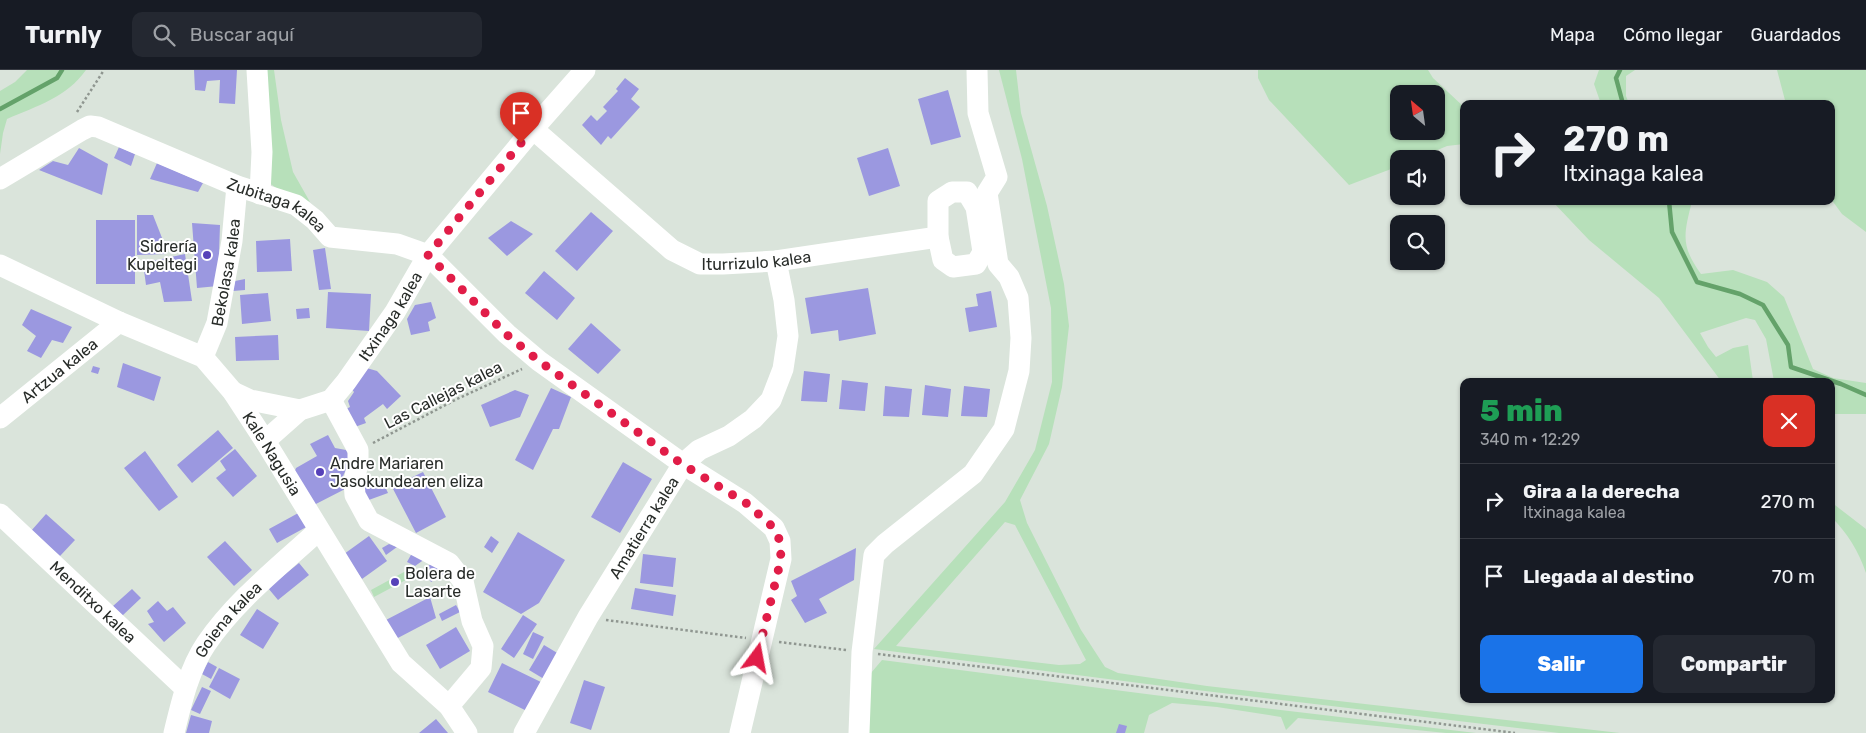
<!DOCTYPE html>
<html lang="es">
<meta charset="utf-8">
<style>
:root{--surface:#171b24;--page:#242831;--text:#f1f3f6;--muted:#9ea1a6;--line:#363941;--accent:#1a73e8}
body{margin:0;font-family:Rubik,sans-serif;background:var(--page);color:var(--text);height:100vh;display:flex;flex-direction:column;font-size:19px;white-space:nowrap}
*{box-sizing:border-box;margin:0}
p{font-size:16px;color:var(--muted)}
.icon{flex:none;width:28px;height:28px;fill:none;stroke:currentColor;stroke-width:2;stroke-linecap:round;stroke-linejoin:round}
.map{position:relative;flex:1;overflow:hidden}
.sheet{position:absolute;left:1460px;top:308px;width:375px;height:325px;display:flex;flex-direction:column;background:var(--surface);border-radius:10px;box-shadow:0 1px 4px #0004}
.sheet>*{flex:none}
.top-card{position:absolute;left:1460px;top:30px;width:375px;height:105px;border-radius:10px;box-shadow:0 1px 4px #0004;background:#171b24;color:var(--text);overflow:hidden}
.needle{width:32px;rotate:331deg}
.fabs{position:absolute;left:1390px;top:15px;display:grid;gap:10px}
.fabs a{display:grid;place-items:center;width:55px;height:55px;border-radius:10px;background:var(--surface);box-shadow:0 1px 4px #0004;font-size:25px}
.pin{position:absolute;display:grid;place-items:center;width:42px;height:42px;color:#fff;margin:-51px -21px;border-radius:50% 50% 50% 0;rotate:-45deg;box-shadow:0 0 5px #0007}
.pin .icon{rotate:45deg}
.me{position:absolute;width:55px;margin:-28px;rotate:13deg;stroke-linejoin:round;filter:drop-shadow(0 0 4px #0008)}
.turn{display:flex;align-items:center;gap:18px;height:105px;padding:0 20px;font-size:22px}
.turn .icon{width:65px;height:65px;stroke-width:2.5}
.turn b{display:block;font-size:35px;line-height:42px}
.round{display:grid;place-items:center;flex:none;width:52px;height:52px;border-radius:10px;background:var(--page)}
.head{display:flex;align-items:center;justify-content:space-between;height:85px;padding:0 20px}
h1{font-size:30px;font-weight:800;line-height:38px;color:#1e9e55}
.action{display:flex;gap:10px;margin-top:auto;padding:10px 20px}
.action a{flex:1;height:58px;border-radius:10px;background:var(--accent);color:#fff;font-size:20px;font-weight:800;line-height:58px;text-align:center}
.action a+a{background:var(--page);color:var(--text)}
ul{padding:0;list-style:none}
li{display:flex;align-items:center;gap:15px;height:75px;padding:0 20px;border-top:1px solid var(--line)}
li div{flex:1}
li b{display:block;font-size:19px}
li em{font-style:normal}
header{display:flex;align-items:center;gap:30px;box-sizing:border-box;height:70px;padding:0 25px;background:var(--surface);border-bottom:1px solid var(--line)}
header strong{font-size:24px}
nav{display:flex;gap:28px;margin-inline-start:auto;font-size:18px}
.search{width:350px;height:45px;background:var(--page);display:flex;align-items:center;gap:12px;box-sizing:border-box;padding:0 18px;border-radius:10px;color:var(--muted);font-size:19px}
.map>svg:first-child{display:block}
.green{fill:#b7e0ba;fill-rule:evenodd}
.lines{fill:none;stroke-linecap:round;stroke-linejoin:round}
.stream{stroke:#64a26a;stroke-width:4.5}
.building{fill:#9b98e0}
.path{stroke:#8f9690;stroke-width:2.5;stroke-dasharray:2.5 2.5;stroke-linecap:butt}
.minor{stroke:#fff;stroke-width:21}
.route{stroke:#e11d48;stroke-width:9;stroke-dasharray:0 16.2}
.poi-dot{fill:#5641b9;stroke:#fff;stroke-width:2}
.labels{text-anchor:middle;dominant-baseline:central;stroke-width:4;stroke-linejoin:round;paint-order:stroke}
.street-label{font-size:16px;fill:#282c29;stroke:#fff}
.poi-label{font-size:16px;fill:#282c29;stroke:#fff;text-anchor:start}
</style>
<header>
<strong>Turnly</strong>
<div class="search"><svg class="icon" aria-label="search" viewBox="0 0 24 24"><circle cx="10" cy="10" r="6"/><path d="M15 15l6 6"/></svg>Buscar aquí</div>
<nav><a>Mapa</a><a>Cómo llegar</a><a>Guardados</a></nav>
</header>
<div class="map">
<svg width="1866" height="663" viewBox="0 0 1866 663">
<rect width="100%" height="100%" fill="#dae4db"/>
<path class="green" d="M27 0H86C67 27 37 36 7 49L3 63 0 84V21L15 12Z
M263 0H274L281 50 293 102 310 132 278 119 269 113Z
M999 0H1016L1021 43 1047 136 1064 214 1069 256 1062 317 1049 374 1020 430 1027 453 1081 560 1105 597 1118 603 1207 616 1620 663H1559L1155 615 874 579 1005 432 1035 380 1052 312 1051 238 1022 89ZM1005 452 1015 455 1086 590 1080 594 1059 595 896 576Z
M1258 0H1428L1433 8 1464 37V74L1447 76 1416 89H1399V96L1349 115 1269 30 1258 8ZM1399 24H1436V61H1399Z
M1599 0H1635L1626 6V26L1629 34H1601L1594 14Z
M1777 0H1866V162L1842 144 1831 129V34H1786Z
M1552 131H1692C1684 164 1680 175 1701 204L1733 200 1767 212 1784 227 1813 299 1833 308 1866 313V344H1831V311H1774L1766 269 1755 250 1746 248 1700 263 1708 277 1716 287 1733 278 1748 275 1753 311H1721L1659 228 1589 170Z
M1831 432 1866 459V503C1859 482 1847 462 1831 447Z
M415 496 419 503 374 527 371 520Z
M882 590 1154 625 1476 663H1446L1298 648 1286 660 1281 647 1217 637 1172 633 1149 645 1144 663H862L871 603Z"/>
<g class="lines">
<path class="stream" d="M1620 0 1616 8 1623 34
M0 39 57 8 62 0
M1669 131 1672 162 1697 212 1740 224 1763 235 1788 275 1791 297 1841 314 1866 325"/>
</g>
<path class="building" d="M194 0H237L235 34 219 33 220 10 207 11 205 21 195 20Z
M625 8 639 19 631 29 640 37 611 69 608 66 601 75 582 55 591 45 597 51 607 41 603 37 618 21 616 19Z
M948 20 961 67 931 75 918 29Z
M119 77 135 84 131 96 114 88Z
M79 78 108 94 102 125 39 100 53 91 68 95Z
M888 78 900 116 869 126 857 88Z
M157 93 203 113 198 122 150 109Z
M591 142 613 161 577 201 555 181Z
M137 145H153L164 173 166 184 137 185Z
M96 150H135V214H96Z
M511 151 533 164 507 186 488 168Z
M192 153 220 155 218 216 197 218Z
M290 169 292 201 257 202 256 171Z
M325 178 331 219 319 220 313 180Z
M185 184 192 231 164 232 160 212 146 215 143 193Z
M544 201 575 228 557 250 525 223Z
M245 209V220L233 221 235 211Z
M868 218 876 264 839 271 838 260 811 264 805 228Z
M991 221 997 257 969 262 965 238 978 236 976 224Z
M328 222 371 224 369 261 326 258Z
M268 223 271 251 242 254 240 225Z
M431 232 436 248 428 252 430 261 411 265 407 249 415 235Z
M309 238 310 248 297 249 296 239Z
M31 239 72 257 63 273 52 270 41 288 27 281 36 266 22 255Z
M591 253 621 280 598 304 568 279Z
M278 265 279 290 236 291 235 267Z
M123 293 161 307 154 331 117 317Z
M93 296 100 298 98 304 91 302Z
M363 297 377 301 401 326 387 339 383 334 364 348 366 353 352 358 346 339 350 337 348 331 354 322 351 318Z
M804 301 830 304 827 332 801 331Z
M842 310 868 313 865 341 839 339Z
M925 315 951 319 948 347 922 345Z
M885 316 912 319 909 347 883 346Z
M964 316 990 319 987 347 961 346Z
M551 318 571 327 559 359H553L533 400 515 390Z
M515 320 529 325 520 347 490 357 481 335Z
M218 360 233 378 192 413 177 395Z
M328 365 335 378 346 380 351 389 343 406 349 417 312 436 293 406 296 398 317 386 310 374Z
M235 379 257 406 233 427 216 408 226 400 220 391Z
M145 381 178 427 159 441 124 398Z
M623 392 652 409 620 463 591 447Z
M423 402 446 447 416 463 392 417Z
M382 410 388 423 366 431 361 418Z
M302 441 310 455 277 473 269 459Z
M46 444 75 470 60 486 31 461Z
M518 462 565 490 539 533 521 544 483 522Z
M369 466 387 491 362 509 344 484Z
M491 466 499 472 492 483 484 477Z
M225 471 252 500 234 516 207 487Z
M389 474 397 477 386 485 382 478Z
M856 478 854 510 819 529 827 543 805 553 791 530 797 526 791 511Z
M412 483 425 489 415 496 407 492Z
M643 484 676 488 673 517 640 513Z
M299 493 309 505 278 530 268 518Z
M432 493 448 501 431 512 423 500Z
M635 518 676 525 673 546 631 539Z
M132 519 141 528 122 546 113 536Z
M430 527 436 548 394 570 384 551Z
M158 531 167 541 173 537 186 553 164 572 148 554 154 552 147 541Z
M456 535 460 542 442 551 439 544Z
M257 539 279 553 263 579 240 565Z
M523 545 537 554 514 588 501 579Z
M456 557 470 581 440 599 426 575Z
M533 562 544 567 533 589 523 584Z
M544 575 559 584 544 609 529 600Z
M208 592 217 597 211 609 202 604Z
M502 593 545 614 531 643 488 622Z
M219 598 240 609 230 629 209 617Z
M584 610 605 617 591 660 570 653Z
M202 617 211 621 200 644 191 640Z
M191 645 212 651 209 663H186Z
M436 649 448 663H419Z
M1119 654 1127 656 1125 663H1116Z"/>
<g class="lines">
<path class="path" d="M77 42 104 0
M373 373 455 330 522 299
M606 550 746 568
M779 572 846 580
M878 584 1515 663"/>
<g class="minor">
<path d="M257 0 262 82 260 124"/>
<path id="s1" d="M533 59 672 180 700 194H723L776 191 938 167"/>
<path id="s2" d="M0 109 82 60 90 56 98 57 237 116 296 135 315 150 330 167 397 174 428 185 507 264 539 291 683 394 745 433 774 458 780 471 781 489 740 663"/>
<path d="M952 122H967L976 137 983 182 976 194 953 197 943 190 938 167V131Z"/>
<path id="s3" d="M0 195 119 252 203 287 233 322 265 371 401 593 449 636 467 663"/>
<path id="s4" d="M203 287 217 253 232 171 237 116"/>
<path d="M233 322 250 330 300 340"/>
<path d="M331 330 358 380V393L354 411 355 425 369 451 449 493 463 511 472 551 483 576 481 598 449 636"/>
<path id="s5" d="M0 348 119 252"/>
<path id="s6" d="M265 371 300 340 331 330 346 312 395 242 428 185 533 59 585 0"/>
<path id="s7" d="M0 444 185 618"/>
<path id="s8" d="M174 663C181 634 189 599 206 574 236 530 280 496 319 460"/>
<path id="s9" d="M524 663 588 547 683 394 699 380 729 366 753 349 771 330 783 299 788 266 784 230 776 191"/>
<path d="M859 663 862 582 874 485 885 474 973 404 1004 359 1019 301 1021 268 1018 228 1009 207 998 194 987 123 997 107 978 43 977 0"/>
</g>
</g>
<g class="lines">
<path class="route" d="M521 73 428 185 506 264 539 291 682 394 746 433 774 458 780 471 781 489 757 588"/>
</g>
<g class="poi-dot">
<circle cx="207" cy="185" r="5"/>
<circle cx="320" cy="402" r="5"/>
<circle cx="395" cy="512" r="5"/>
</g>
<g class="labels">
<g class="street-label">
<text stroke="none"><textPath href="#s2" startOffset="308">Zubitaga kalea</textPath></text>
<text stroke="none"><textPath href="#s1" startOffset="272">Iturrizulo kalea</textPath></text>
<text stroke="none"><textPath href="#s4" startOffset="88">Bekolasa kalea</textPath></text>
<text stroke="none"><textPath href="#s6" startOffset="182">Itxinaga kalea</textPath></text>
<text stroke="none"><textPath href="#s5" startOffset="76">Artzua kalea</textPath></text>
<text transform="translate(443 325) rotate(-27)">Las Callejas kalea</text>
<text stroke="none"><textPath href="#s3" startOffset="342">Kale Nagusia</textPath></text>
<text stroke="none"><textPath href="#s9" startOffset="238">Amatierra kalea</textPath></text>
<text stroke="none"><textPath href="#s7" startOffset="128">Menditxo kalea</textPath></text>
<text stroke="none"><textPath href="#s8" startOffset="128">Goiena kalea</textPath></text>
</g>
<g class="poi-label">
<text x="197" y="176" text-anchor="end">Sidrería<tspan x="197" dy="18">Kupeltegi</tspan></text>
<text x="330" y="393">Andre Mariaren<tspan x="330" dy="18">Jasokundearen eliza</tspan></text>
<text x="405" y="503">Bolera de<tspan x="405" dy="18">Lasarte</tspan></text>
</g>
</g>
</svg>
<div class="fabs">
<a><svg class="needle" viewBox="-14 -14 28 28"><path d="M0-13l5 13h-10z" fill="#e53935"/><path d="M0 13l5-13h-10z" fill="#9ea1a6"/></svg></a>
<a><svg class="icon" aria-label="sound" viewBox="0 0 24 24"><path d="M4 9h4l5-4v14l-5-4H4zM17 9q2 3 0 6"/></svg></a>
<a><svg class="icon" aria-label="search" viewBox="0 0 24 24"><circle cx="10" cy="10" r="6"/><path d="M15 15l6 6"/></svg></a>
</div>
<div class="pin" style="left:521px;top:73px;background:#d93025"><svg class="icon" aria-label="arrive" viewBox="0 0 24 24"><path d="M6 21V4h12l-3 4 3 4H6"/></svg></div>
<svg class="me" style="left:757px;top:588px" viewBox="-20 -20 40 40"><path d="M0-17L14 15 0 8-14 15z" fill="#e11d48" stroke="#fff" stroke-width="4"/></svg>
<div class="top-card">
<div class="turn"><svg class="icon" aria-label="right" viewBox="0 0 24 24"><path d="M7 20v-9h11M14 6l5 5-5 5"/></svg><div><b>270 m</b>Itxinaga kalea</div></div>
</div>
<section class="sheet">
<div class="head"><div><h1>5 min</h1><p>340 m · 12:29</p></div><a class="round" style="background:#d93025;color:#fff"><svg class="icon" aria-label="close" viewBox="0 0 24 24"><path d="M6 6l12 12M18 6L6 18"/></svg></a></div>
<ul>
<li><svg class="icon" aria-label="right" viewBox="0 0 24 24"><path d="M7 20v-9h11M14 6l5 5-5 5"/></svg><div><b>Gira a la derecha</b><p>Itxinaga kalea</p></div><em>270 m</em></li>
<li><svg class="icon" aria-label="arrive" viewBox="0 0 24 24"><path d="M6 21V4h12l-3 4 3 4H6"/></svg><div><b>Llegada al destino</b></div><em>70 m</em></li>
</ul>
<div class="action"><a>Salir</a><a>Compartir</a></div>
</section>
</div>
